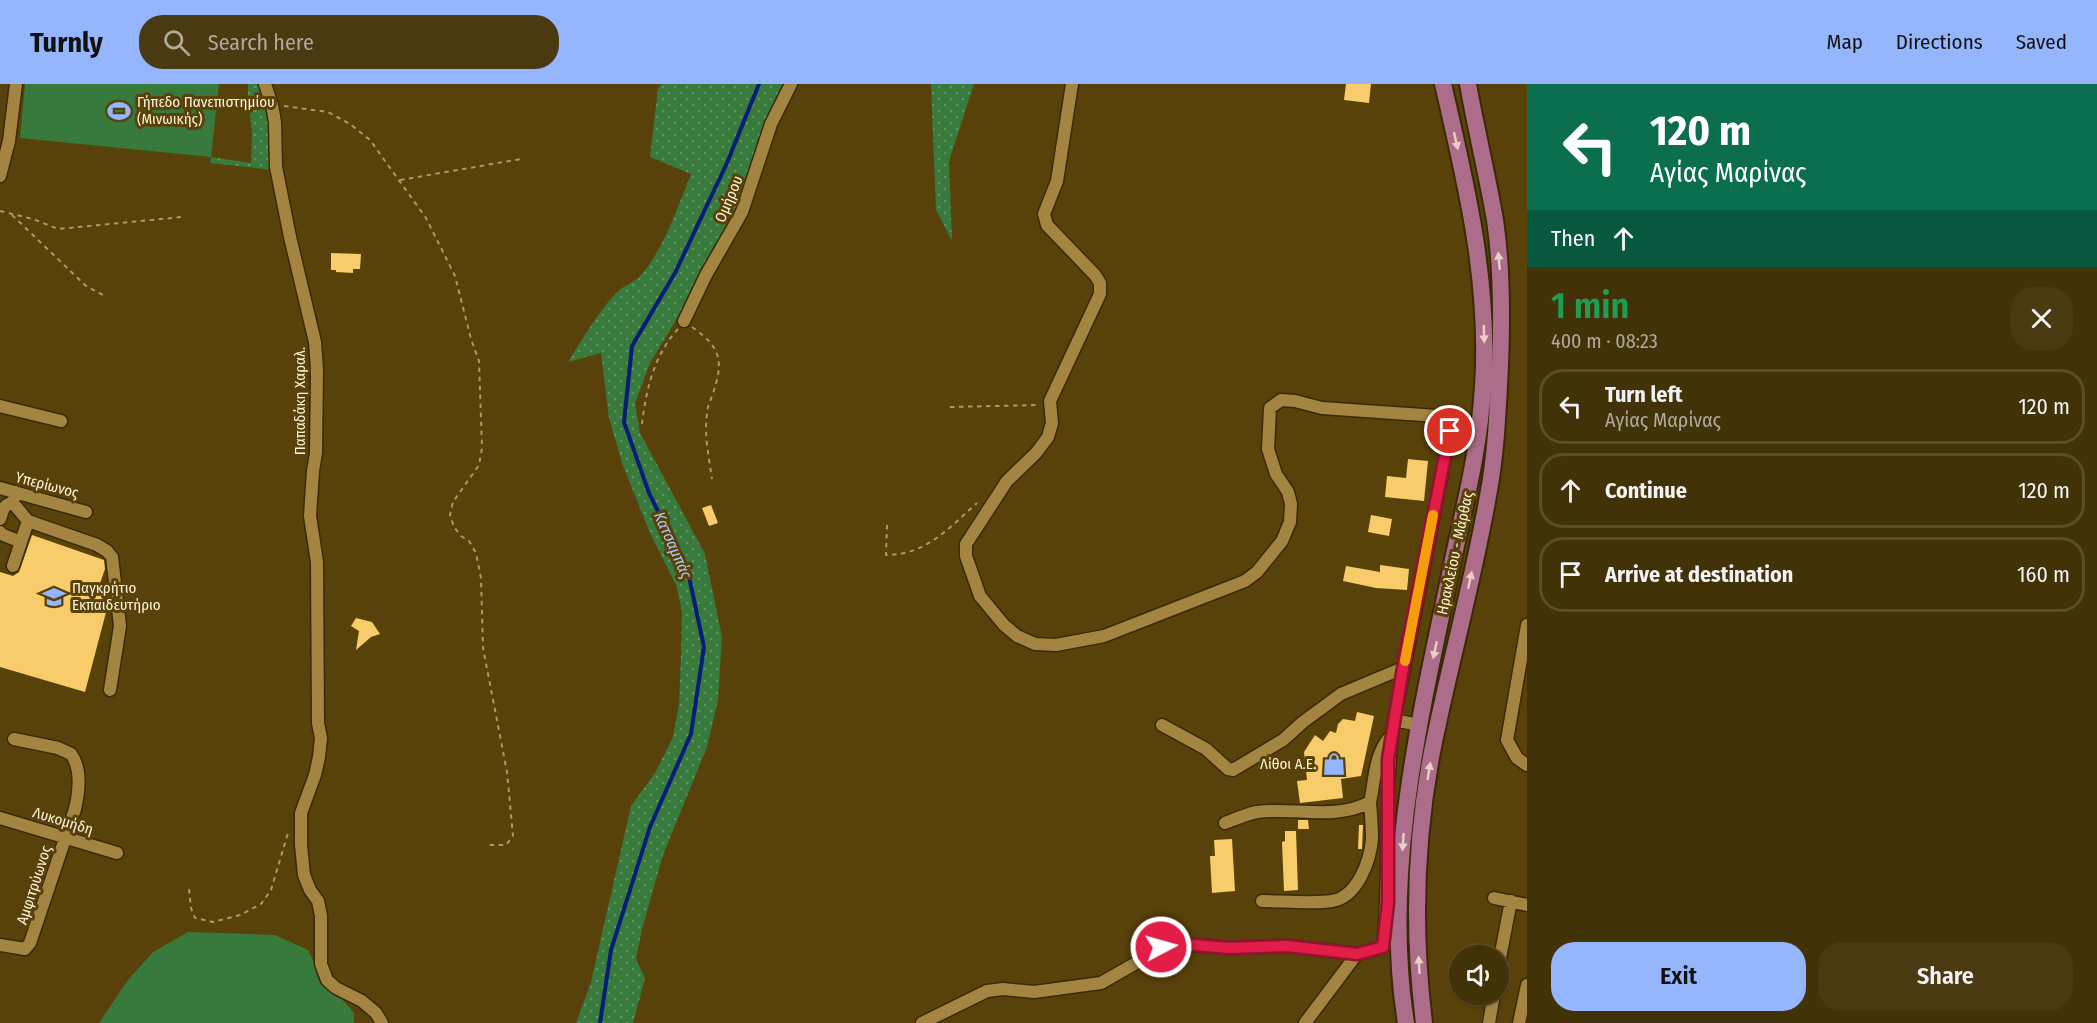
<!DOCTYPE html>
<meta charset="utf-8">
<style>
:root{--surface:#423208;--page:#493a12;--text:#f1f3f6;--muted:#aeaa9c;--line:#5a4d29;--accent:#95b6fd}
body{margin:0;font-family:"Fira Sans Condensed",sans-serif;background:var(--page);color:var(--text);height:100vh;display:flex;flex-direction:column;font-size:22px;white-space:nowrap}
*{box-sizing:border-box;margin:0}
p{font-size:20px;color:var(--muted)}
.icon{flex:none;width:33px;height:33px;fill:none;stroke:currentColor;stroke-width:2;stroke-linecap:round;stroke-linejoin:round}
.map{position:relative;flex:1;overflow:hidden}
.panel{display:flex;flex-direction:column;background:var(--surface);width:570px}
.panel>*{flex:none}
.top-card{background:#0b6e4f;color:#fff;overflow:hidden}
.fabs{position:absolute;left:1449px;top:861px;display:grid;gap:12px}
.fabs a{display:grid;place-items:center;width:60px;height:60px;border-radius:50%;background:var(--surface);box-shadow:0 2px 4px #0004,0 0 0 2px var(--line);font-size:30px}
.pin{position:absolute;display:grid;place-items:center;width:51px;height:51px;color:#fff;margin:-26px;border:3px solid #fff;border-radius:50%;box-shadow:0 2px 6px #0007}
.me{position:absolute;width:66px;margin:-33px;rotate:84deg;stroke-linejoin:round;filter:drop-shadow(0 0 4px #0008)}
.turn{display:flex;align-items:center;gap:21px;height:126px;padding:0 24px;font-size:27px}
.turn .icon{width:78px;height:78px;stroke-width:2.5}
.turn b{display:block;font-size:42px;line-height:51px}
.then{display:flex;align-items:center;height:57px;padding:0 24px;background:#0003;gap:12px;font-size:22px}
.round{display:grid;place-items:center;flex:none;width:63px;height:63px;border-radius:24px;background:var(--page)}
.overview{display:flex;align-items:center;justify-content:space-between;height:102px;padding:0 24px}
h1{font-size:36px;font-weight:600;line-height:45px;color:#1e9e55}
.action{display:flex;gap:12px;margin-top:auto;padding:12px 24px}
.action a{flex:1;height:69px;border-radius:24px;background:var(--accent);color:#111;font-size:24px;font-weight:600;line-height:69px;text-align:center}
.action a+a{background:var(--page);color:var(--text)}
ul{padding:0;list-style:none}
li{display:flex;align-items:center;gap:18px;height:75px;margin:0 12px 9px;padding:0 12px;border:3px solid var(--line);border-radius:24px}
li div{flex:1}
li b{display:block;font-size:22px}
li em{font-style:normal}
header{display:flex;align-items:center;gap:36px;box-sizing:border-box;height:84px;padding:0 30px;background:var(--accent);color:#111}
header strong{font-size:28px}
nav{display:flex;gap:33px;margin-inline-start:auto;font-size:21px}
.search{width:420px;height:54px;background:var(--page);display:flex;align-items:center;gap:15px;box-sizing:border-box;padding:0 21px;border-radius:24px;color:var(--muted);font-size:22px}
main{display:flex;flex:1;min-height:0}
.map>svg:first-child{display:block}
.grass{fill:url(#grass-dots)}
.park{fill:#38793c}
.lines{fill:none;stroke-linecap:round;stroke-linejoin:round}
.stream{stroke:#051d79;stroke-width:4}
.building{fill:#f8cc6b}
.minor-casing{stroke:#392904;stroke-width:15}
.major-casing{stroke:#392904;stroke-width:20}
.path{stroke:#aa986e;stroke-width:2;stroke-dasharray:4.5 4.5;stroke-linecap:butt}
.minor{stroke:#a38441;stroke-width:12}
.major{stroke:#ad6c89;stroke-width:16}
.oneway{fill:#ead0c4}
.route-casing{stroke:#92132f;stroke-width:15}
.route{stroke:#e11d48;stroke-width:10}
.slow{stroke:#f59e0b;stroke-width:10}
.labels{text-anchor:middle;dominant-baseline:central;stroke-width:6;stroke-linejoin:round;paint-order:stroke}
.poi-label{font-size:15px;fill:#fff2d7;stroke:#58420a;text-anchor:start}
.street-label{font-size:15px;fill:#fff2d7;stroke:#58420a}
.water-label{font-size:16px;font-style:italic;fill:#aec5f7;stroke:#58420a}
</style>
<header>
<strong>Turnly</strong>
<div class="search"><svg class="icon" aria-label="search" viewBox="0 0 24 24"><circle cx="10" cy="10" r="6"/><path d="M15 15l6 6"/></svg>Search here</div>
<nav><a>Map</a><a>Directions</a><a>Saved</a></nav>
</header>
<main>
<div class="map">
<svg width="1527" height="939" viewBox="0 0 1527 939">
<defs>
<pattern id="grass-dots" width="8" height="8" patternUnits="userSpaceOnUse" patternTransform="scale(1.5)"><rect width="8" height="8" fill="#38793c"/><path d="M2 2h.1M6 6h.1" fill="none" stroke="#609361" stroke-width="1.8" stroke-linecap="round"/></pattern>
</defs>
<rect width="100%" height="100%" fill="#58420a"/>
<path class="grass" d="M248 0H261L272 39 273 86 210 79 211 73 251 79 252 50 248 14Z
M662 0H786L760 55 737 121 681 228 650 279 635 319 640 349 705 470 722 553 718 616 707 663 663 771 642 845 636 875 645 894 633 939H576L591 898 631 722 655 689 673 653 679 620 681 572 682 527 676 501 650 449 622 379 609 334 601 269 568 278C583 254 597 230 616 209 624 201 636 198 642 190 663 166 679 120 691 90L650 73 658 4Z
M931 0H974L949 77 952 157 936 126Z"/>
<path class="park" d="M25 0H219L211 73 20 54Z
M188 848 275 851 308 866 328 906 342 915 354 929V939H99L128 896 153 868Z"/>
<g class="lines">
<path class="stream" d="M600 939 611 866 650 743 691 650 704 563 688 488 649 409 624 338 632 262 675 189 727 79 759 0"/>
</g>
<path class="building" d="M1346 0H1371L1369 19 1344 16Z
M331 169 361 170 360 185H353V189L336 188V186H331Z
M1408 375 1428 377 1424 417 1385 413 1387 392 1406 394Z
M711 421 718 439 709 442 702 424Z
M1371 431 1392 435 1389 452 1368 448Z
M32 451 104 476 105 485 98 505 108 509 109 517 85 608 0 583V488L13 492 19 488Z
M1380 481 1409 485 1407 506 1376 504 1343 497 1346 482 1380 488Z
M356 534 372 538 380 550 371 553 356 566 359 547 351 542Z
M1357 628 1374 632 1361 692 1341 695 1343 714 1300 719 1297 697 1307 696 1304 668 1315 651 1323 657 1330 647 1336 649 1338 640 1343 635 1355 637Z
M1298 736H1308L1309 745H1298Z
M1359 741H1363L1362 765H1358Z
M1285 747H1296L1298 806 1284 807 1282 758 1285 757Z
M1232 755 1235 807 1212 809 1210 772H1215L1214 756Z"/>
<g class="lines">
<g class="minor-casing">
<path id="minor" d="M265 0 272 21 275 38 276 83 290 153 315 258 317 286 316 369 313 387 310 432 317 478 318 639 321 654 319 673 315 691 301 729V761L304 791 310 806 318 817 321 832V880L327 896 336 904 362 917 376 929 382 939
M1072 0 1057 97 1044 130 1047 141 1095 191 1100 199V210L1050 317 1052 339 1048 353 1036 369 1007 397 966 460V472L980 512 1004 541 1017 552 1035 560 1056 561 1104 552 1245 497 1257 488 1282 457 1290 438 1291 420 1288 408 1276 390 1268 365 1270 324 1281 316 1295 317 1322 324 1437 332 1446 338 1450 347 1394 636
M0 92 9 57 16 0
M684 237 706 191 742 128 771 40 791 0
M0 322 61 337
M0 404 86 428
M15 408 13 419 28 437 97 461 107 467 112 473 120 542 110 606
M0 435C3 427 3 420 13 419
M0 448 1 450 21 458
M13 482 28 437
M1527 541 1507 656 1517 674 1527 681
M1162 641 1206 665 1228 685 1233 686 1283 656 1303 638 1341 610 1403 584
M0 734 117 769
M1225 739C1235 735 1247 730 1257 728 1294 723 1336 737 1370 718 1375 696 1374 673 1389 654
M1494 814 1527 821
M1262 817C1281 817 1314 820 1332 817 1357 813 1370 778 1372 755 1372 743 1371 730 1370 718
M0 861 25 865 30 859 75 725C79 708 82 685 71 670L58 664 14 655
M1498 884 1511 817
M922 939 987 907 1003 905 1034 908 1101 899 1171 859 1229 864 1287 862 1357 870 1383 863C1391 787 1383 711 1394 636L1419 641
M1305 939 1357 870
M1489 939 1494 910
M1519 939 1527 901"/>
</g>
<g class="major-casing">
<path id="major" d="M1406 939C1381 785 1423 621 1454 471 1466 416 1480 359 1483 302 1490 199 1466 99 1443 0
M1424 939C1413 850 1415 757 1432 668 1449 582 1473 498 1488 412 1495 376 1497 339 1499 302 1502 247 1503 190 1495 136 1487 90 1476 45 1468 0"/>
</g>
<path class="path" d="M284 22 328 28 350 40 370 56 426 134 455 192 471 255 479 277 482 364 479 381 453 418 450 431 454 443 461 452 469 457 476 469 481 494 483 564 507 688 513 752 506 761H489
M400 96 521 75
M0 127 33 135 58 145 182 133
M12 131 86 202 105 212
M692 243C722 264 724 278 712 312 710 318 707 323 707 330 704 351 709 374 712 395
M950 323 1040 321
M642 340C646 306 654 271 678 245
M887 441 886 471C926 471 949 444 977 419
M189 805 191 824 195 834 213 838 240 831 261 820 271 806 288 749"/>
<use href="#minor" class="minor"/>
<use href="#major" class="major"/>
</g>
<defs><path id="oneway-solid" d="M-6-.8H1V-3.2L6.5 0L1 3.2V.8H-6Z" transform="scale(1.5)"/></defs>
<g class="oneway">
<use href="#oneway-solid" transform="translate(1456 57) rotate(77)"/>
<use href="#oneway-solid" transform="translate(1499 177) rotate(-95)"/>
<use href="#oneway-solid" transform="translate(1484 250) rotate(88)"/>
<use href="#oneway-solid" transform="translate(1470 496) rotate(-78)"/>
<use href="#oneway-solid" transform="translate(1435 566) rotate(102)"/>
<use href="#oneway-solid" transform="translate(1429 687) rotate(-81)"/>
<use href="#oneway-solid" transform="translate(1403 758) rotate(94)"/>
<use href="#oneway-solid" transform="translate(1419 881) rotate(-93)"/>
</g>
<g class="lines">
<g class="route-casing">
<path id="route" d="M1161 863 1172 859 1229 864 1287 862 1357 870 1383 863 1388 819V675L1403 584 1450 347"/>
</g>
<use href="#route" class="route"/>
<path class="slow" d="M1405 577 1433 431"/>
</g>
<defs>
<g id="stadium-bare" transform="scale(1.8)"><path d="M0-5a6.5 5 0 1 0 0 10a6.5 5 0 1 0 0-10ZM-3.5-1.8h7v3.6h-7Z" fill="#95b6fd" stroke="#58420a" stroke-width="2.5" paint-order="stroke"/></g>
<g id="school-bare" transform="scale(1.8)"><path d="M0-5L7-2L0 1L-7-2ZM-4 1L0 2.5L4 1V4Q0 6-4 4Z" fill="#95b6fd" stroke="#58420a" stroke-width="2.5" paint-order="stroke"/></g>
<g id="shop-bare" transform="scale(1.8)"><path d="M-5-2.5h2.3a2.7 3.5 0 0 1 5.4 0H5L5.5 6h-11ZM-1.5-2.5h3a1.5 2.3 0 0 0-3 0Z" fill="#95b6fd" stroke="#58420a" stroke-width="2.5" paint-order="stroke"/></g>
</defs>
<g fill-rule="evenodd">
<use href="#stadium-bare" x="119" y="27"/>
<use href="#school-bare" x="54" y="513"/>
<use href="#shop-bare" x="1334" y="680"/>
</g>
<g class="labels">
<g class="poi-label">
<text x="137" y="18">Γήπεδο Πανεπιστημίου<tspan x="137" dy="17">(Μινωικής)</tspan></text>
<text x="72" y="504">Παγκρήτιο<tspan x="72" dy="17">Εκπαιδευτήριο</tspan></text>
<text x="1316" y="680" text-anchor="end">Λίθοι Α.Ε.</text>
</g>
<g class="street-label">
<text transform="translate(729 115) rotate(-67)">Ομήρου</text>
<text transform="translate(300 317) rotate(-90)">Παπαδάκη Χαραλ.</text>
<text transform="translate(47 401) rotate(15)">Υπερίωνος</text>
<text transform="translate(1455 469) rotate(-78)">Ηρακλείου - Μάρθας</text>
<text transform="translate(63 737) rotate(17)">Λυκομήδη</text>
<text transform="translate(34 801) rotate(-72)">Αμφιτρύωνος</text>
</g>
<g class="water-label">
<text transform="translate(673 461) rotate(66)">Κατσαμπάς</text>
</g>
</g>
</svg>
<div class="fabs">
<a><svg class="icon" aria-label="sound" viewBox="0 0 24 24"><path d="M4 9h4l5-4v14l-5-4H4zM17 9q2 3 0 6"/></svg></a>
</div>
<div class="pin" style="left:1450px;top:347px;background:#d93025"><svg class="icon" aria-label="arrive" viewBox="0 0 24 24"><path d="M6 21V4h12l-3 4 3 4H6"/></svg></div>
<svg class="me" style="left:1161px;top:863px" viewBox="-20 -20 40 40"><circle r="17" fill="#e11d48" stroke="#fff" stroke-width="3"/><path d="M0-11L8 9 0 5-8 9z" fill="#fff"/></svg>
</div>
<section class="panel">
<div class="top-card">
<div class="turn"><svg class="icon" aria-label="left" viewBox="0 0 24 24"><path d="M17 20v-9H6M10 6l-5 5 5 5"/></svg><div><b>120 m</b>Αγίας Μαρίνας</div></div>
<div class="then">Then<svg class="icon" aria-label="ahead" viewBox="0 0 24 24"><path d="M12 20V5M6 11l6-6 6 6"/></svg></div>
</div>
<div class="overview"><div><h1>1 min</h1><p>400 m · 08:23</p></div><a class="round"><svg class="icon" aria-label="close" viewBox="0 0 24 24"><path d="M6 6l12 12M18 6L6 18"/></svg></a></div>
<ul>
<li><svg class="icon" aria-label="left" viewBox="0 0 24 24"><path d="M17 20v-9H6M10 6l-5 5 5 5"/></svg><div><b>Turn left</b><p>Αγίας Μαρίνας</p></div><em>120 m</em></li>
<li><svg class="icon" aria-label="ahead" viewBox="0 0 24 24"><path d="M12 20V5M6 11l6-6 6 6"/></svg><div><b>Continue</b></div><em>120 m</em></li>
<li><svg class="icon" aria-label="arrive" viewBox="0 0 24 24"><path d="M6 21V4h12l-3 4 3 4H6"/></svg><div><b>Arrive at destination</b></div><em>160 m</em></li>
</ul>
<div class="action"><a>Exit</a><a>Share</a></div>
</section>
</main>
